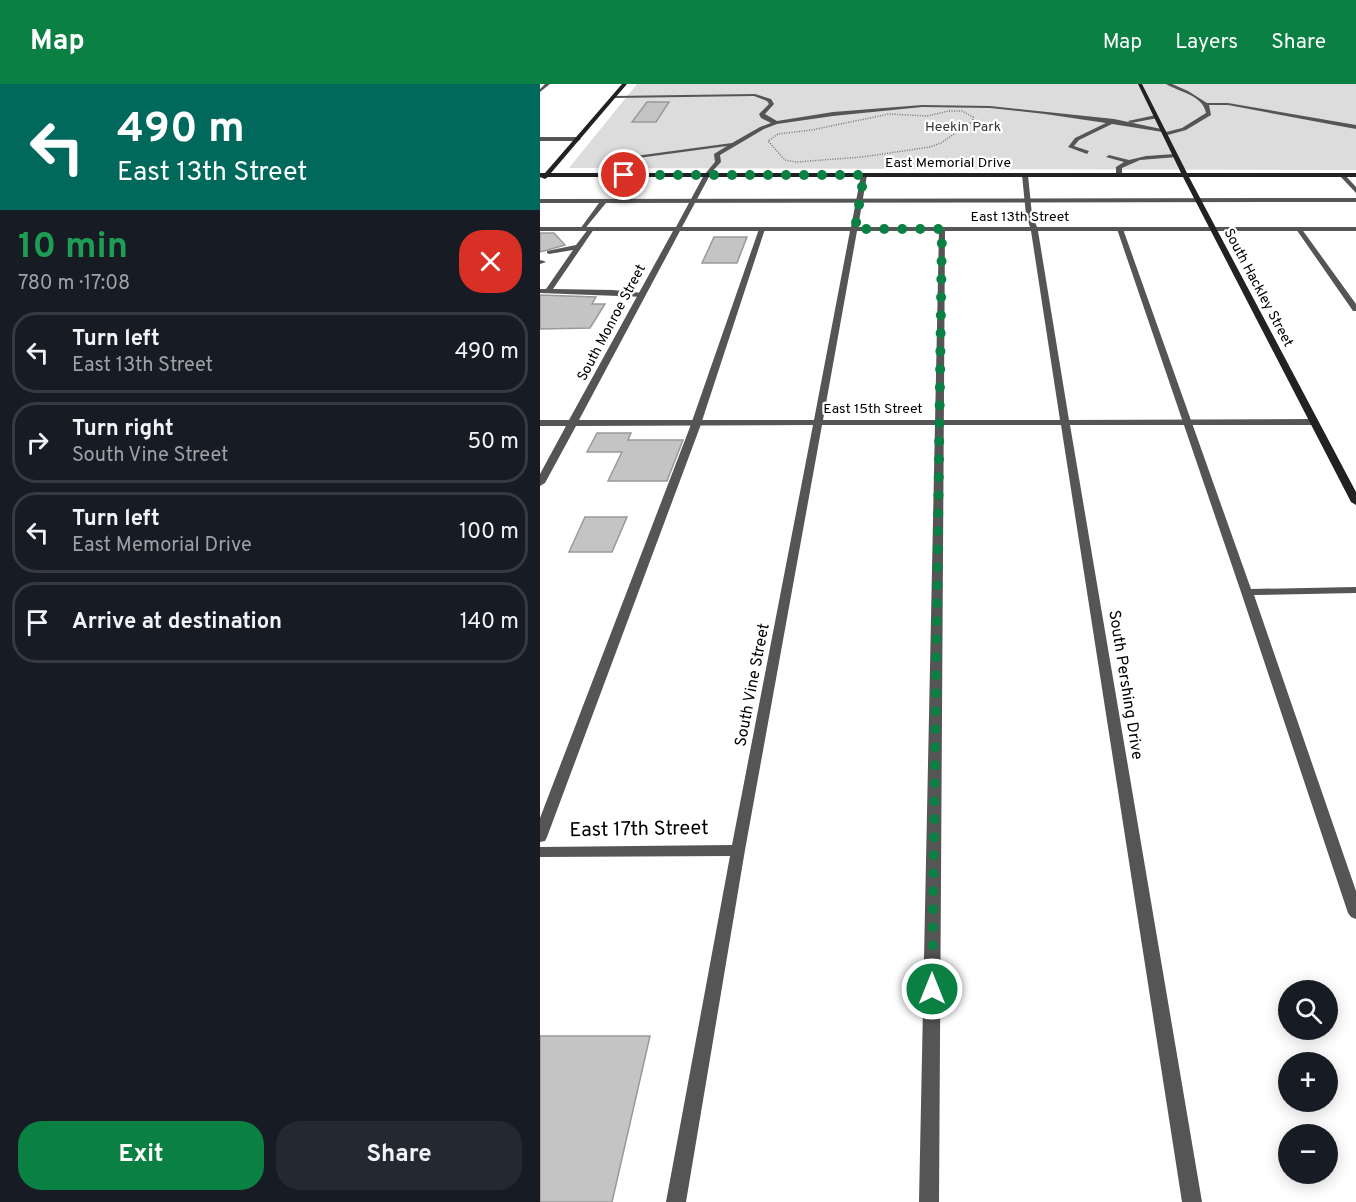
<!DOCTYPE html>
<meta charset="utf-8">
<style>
:root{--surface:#171b24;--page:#242831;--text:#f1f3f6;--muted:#9ea1a6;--line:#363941;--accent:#0b8043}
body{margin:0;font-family:Overpass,sans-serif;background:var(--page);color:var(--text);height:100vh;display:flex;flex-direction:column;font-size:22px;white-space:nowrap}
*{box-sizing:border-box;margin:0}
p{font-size:20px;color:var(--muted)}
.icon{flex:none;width:33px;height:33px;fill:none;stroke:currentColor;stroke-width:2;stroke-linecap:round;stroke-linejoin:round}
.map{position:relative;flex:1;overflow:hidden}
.panel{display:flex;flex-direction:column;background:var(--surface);width:540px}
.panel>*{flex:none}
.guide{background:#00695c;color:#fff;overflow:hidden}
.controls{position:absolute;left:738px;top:896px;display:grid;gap:12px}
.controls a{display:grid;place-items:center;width:60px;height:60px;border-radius:50%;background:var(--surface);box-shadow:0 3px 15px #0003;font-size:30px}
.pin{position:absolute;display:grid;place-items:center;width:51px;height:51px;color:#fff;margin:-26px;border:3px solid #fff;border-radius:50%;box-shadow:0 2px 6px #0007}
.me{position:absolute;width:66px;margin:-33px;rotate:0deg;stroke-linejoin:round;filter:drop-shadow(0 0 4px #0008)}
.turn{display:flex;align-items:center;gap:21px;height:126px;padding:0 18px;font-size:27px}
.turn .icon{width:78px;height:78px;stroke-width:2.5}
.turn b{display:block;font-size:42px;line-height:51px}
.round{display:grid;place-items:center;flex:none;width:63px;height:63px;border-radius:24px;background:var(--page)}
.head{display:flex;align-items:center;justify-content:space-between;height:102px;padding:0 18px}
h1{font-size:36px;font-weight:700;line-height:45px;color:#1e9e55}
.primary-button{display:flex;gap:12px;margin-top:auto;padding:12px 18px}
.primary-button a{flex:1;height:69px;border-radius:24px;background:var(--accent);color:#fff;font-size:24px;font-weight:700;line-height:69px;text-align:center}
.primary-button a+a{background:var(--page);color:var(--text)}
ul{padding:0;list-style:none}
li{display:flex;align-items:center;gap:18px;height:81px;margin:0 12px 9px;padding:0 6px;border:3px solid var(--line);border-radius:24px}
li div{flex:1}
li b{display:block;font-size:22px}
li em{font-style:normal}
header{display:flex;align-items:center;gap:36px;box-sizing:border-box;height:84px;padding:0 30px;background:var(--accent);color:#fff}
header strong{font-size:28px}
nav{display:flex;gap:33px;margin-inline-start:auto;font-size:21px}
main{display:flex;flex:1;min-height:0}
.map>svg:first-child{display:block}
.green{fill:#dcdcdc}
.building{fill:#c4c4c4;stroke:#999;stroke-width:1.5}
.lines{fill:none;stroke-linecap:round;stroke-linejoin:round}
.path{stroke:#777;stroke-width:1.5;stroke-dasharray:1 1.5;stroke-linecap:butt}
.lane{fill:#555;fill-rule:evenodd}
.street{fill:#555;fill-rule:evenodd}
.secondary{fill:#222;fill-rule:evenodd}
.route{stroke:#0b8043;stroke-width:10;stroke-dasharray:0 18}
.labels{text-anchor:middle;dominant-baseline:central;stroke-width:4.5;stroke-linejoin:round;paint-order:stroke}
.far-park-label{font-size:14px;fill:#333;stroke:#fff}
.far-street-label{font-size:14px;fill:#000;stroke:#fff}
.street-label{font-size:16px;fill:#000;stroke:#fff}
.near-street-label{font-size:20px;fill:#000;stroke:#fff}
</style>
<header>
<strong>Map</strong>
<nav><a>Map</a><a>Layers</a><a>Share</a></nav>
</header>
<main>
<section class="panel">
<div class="guide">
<div class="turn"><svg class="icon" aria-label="left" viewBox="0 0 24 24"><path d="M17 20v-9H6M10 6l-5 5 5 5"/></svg><div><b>490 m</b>East 13th Street</div></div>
</div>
<div class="head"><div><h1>10 min</h1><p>780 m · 17:08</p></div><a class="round" style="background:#d93025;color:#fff"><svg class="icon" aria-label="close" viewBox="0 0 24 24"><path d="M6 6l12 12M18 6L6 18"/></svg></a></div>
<ul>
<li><svg class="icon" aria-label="left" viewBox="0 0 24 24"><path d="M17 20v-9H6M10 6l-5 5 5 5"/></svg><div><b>Turn left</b><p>East 13th Street</p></div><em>490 m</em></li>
<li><svg class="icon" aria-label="right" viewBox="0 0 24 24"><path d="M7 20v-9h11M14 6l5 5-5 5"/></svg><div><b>Turn right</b><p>South Vine Street</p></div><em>50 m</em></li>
<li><svg class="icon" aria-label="left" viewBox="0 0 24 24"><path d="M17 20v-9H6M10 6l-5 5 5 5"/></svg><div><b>Turn left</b><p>East Memorial Drive</p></div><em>100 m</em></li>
<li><svg class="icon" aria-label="arrive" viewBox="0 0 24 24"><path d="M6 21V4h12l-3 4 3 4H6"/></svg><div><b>Arrive at destination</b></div><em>140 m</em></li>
</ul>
<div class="primary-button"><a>Exit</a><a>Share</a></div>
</section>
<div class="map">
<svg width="816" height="1118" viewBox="0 0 816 1118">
<rect width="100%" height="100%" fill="#fff"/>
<path class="green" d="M97 0H816V86L29 84Z"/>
<path class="building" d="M107 18H129L116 38H92Z
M0 149H14L25 161 0 168Z
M174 153H207L197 179H162Z
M0 211 56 213 52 220H65L50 244 0 245Z
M57 349H91L88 356H143L127 397H68L82 368H47Z
M45 433H87L72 468H29Z
M0 952H110L72 1118H0Z"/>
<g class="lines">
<path class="path" d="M409 27H422L433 33V37L401 59 390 63 322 73 256 78 245 76 228 57 238 50 272 46 349 30 387 32Z"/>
<path class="lane" d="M5 0H10L0 8V5Z
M626 0H632L648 7 667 19H688L816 41V45L688 21H669L671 31 646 46 624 52 622 49 642 44 666 29C663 11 639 8 626 0Z
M215 10 231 15 234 20 225 30 237 37 293 28 382 21 450 22 574 35 626 46 623 48 572 40 539 56 534 62 549 67 547 70 528 63 535 54 566 39 505 30 450 24 382 23 293 32 237 40 224 45 180 71 181 78 167 93 164 91 175 78 174 70 187 62 76 77 73 75 192 59 220 43 231 39 221 34 219 30 229 20 227 17 214 12 74 14 72 12Z
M616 31 618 34 591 39 588 37Z
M0 53H38L41 55 38 57H0Z
M635 70 637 73 600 76 582 84V91L579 93 576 91V83L584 78 566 73 569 71 589 76 606 72Z
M816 114V118L66 119 43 147 40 145 59 119H0V115Z
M222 143 225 145 160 343 7 753 5 757 0 758V734L150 343 219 145Z
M402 143 405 145 399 1118H379L399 145Z
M580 143 583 145 711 505 816 503V509L714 511 816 807V835L811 833 808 829 701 508 577 145Z
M49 144 54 145 13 205 73 206 102 209H105V213L0 209V205H6L33 166 9 170 7 169V167L36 161Z
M757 144H761L816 220V227H813L756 145Z
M0 176 4 177 6 178 0 180Z"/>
<path class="street" d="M167 89 170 91 142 143H311L321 91 324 89 327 91 318 143H490L486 131 482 91 485 89 488 91 492 131 497 143H816V147H498L529 336 773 335 778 338 773 341H530L662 1118H642L521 341H282L205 766 146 1118H126L190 772 0 773V763L192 761 273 341 36 342 5 399 0 402V390L26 342H0V336H29L133 147H0V143H136L164 91ZM140 147H310L274 336H39ZM317 147H491L520 336H283Z
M800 90H804L816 103V109L800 92Z"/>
<path class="secondary" d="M82 0H87L11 89H641L598 0H602L647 89H816V93H649L816 408V421L811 418 643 93H8L5 95 0 93V89H5Z"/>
</g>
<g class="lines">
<path class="route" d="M84 91H324L315 145H402L392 905"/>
</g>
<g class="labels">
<g class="far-park-label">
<text x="423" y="43">Heekin Park</text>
</g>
<g class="far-street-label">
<text x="408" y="79">East Memorial Drive</text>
<text x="480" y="133">East 13th Street</text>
<text transform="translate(718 204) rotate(62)">South Hackley Street</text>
<text transform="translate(72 239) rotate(-62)">South Monroe Street</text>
<text x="333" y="325">East 15th Street</text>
</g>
<g class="street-label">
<text transform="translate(213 601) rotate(-79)">South Vine Street</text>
<text transform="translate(585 601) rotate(81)">South Pershing Drive</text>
</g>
<g class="near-street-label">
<text transform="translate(99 746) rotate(-1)">East 17th Street</text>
</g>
</g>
</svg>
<div class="controls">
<a><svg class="icon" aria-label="search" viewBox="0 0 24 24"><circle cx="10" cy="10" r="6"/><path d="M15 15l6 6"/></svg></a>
<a>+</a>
<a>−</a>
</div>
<div class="pin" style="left:84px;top:91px;background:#d93025"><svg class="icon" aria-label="arrive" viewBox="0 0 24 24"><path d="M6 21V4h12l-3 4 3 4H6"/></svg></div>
<svg class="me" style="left:392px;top:905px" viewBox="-20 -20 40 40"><circle r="17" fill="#0b8043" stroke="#fff" stroke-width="3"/><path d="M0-11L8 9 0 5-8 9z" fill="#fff"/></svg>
</div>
</main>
